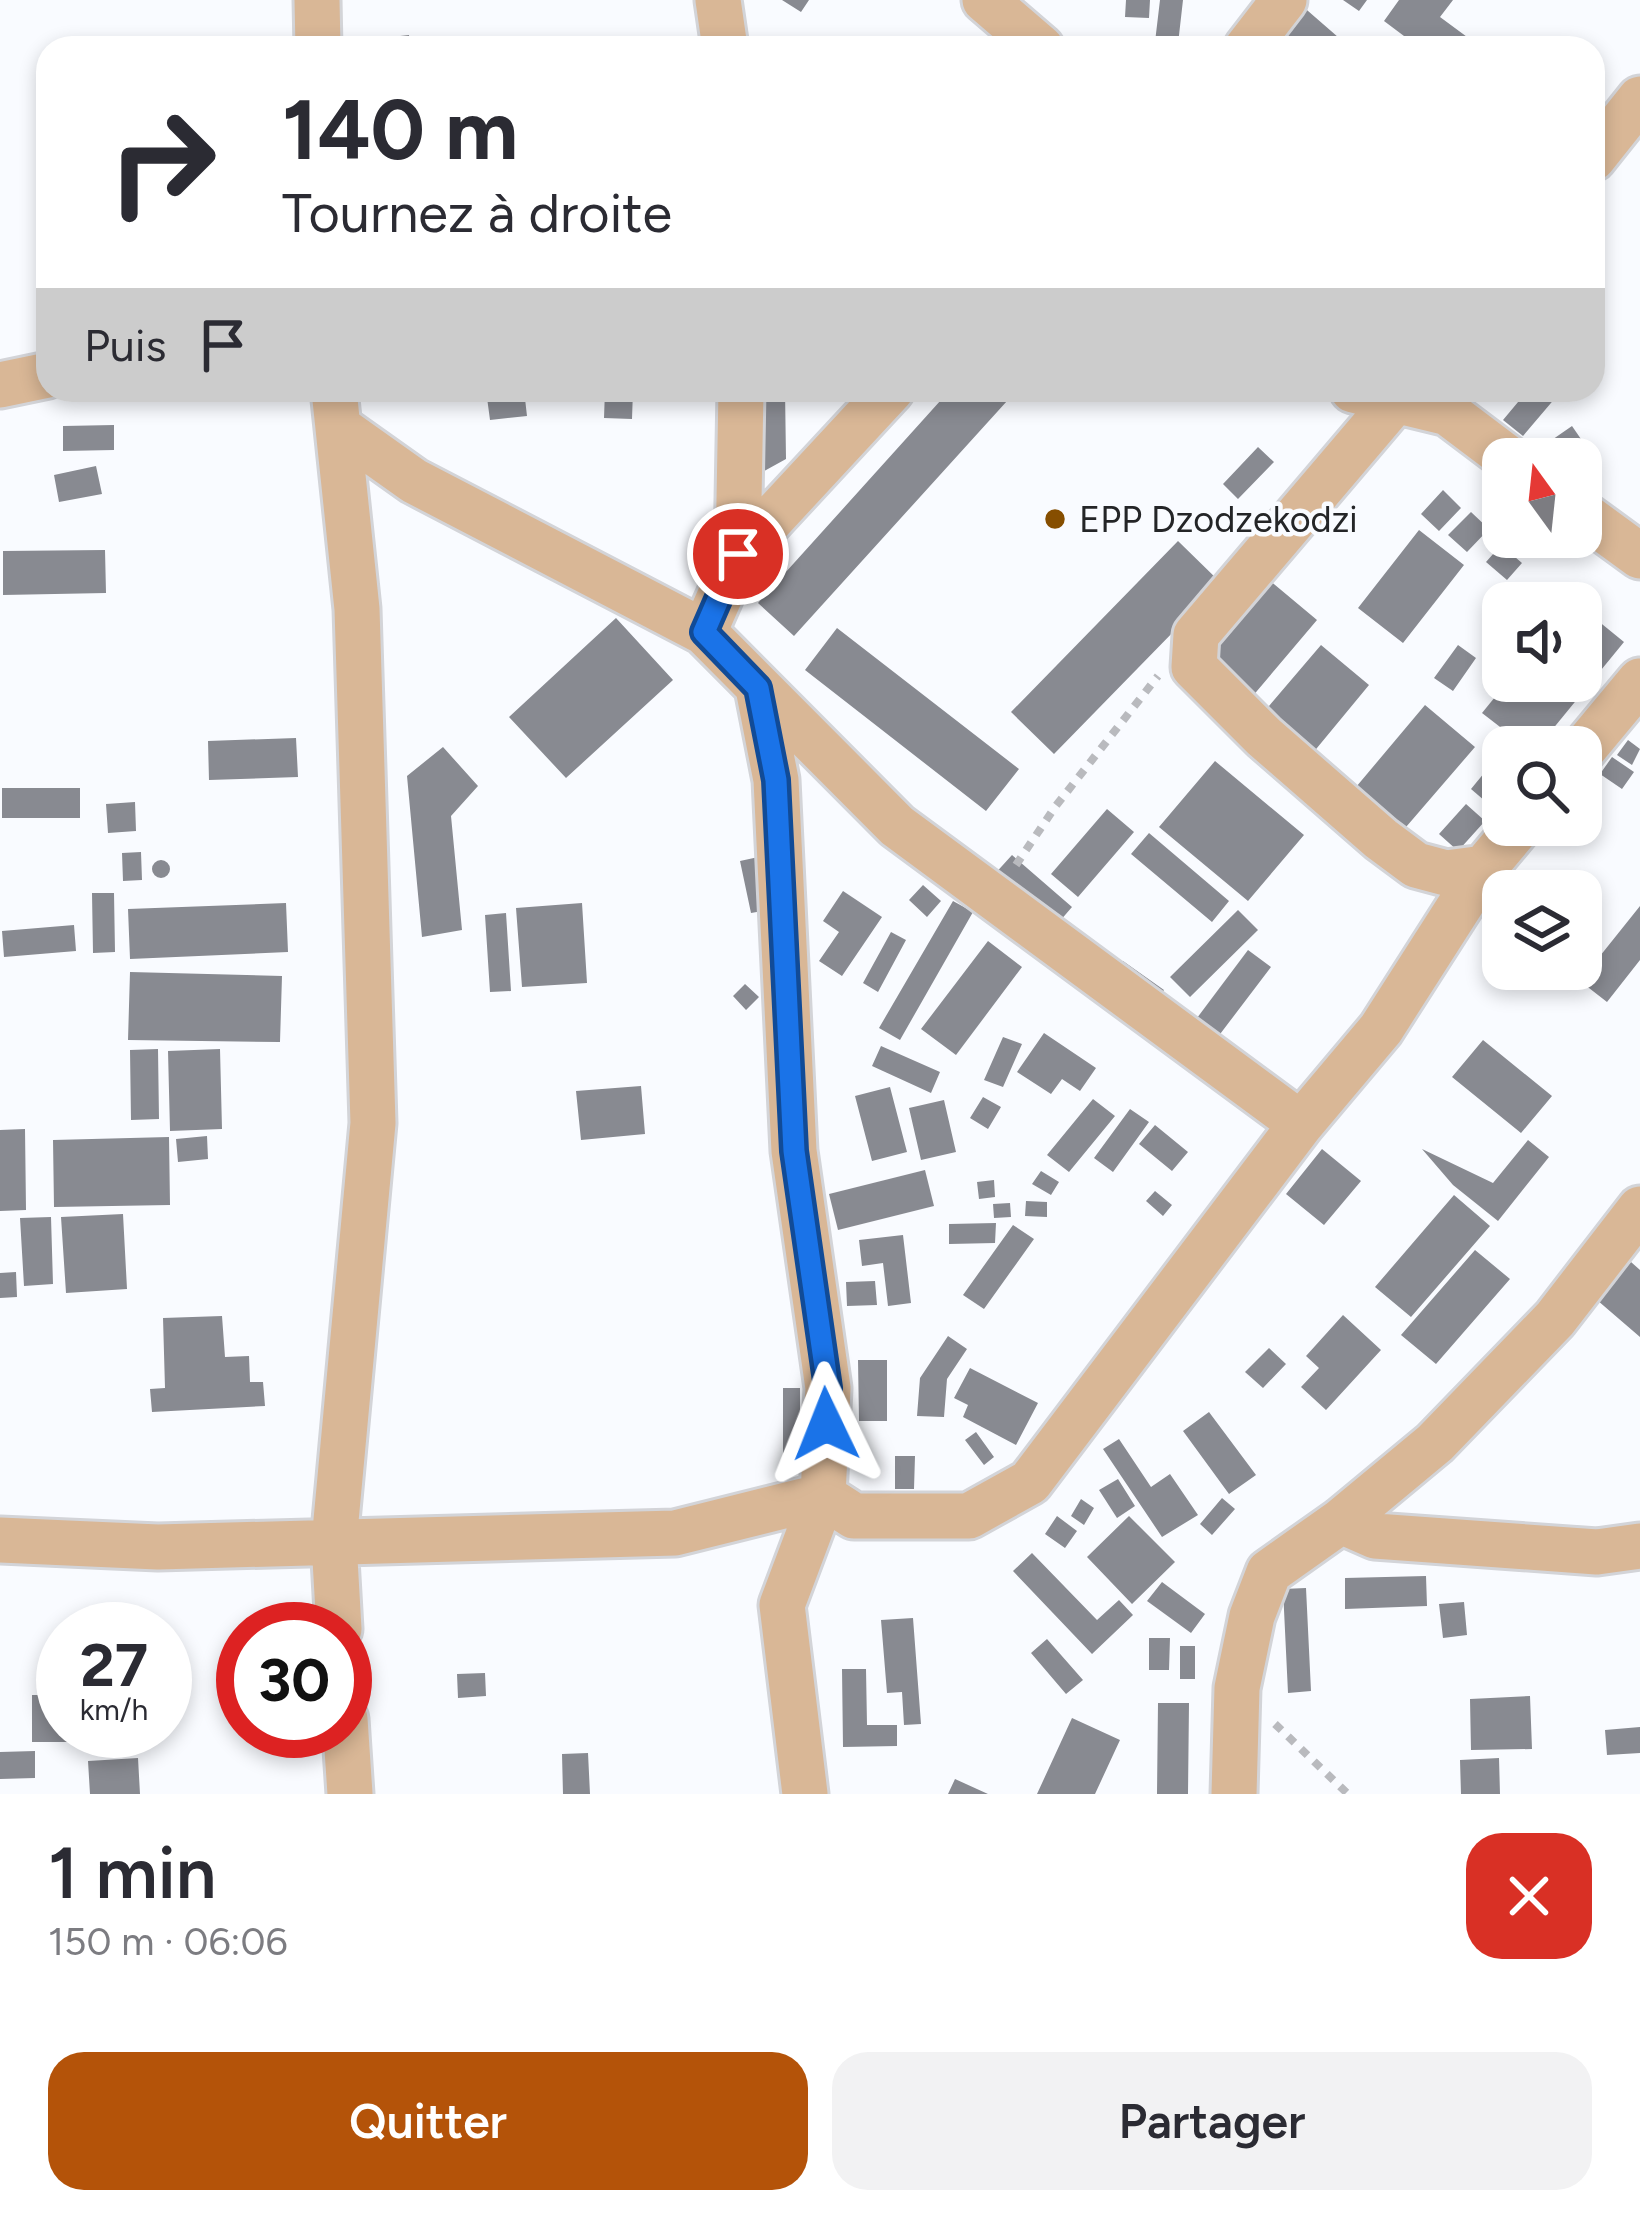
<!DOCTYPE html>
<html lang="fr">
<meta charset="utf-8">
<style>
:root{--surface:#fff;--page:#f2f2f3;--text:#2b2b33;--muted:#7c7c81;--accent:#b45309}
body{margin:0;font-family:Figtree,sans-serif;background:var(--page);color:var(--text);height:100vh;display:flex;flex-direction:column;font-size:45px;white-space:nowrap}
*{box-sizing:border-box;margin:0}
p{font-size:39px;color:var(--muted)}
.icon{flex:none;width:66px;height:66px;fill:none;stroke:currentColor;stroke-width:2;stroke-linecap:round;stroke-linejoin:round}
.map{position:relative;height:1794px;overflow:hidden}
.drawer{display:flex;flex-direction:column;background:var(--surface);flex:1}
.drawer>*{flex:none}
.banner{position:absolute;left:36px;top:36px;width:1569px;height:366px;border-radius:36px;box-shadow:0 6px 18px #0003;background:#fff;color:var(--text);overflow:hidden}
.needle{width:78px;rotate:345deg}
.fabs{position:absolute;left:1482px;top:438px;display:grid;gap:24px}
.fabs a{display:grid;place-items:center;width:120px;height:120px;border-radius:24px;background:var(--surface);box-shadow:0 6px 18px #0003;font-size:60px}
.speed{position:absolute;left:36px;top:1602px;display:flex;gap:24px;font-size:60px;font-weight:700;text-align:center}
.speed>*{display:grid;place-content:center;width:156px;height:156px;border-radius:50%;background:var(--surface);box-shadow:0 6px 18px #0003;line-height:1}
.speed small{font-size:30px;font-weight:400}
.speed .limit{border:18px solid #d22;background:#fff;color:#111}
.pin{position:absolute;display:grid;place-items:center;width:102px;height:102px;color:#fff;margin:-51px;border:6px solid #fff;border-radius:50%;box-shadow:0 3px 12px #0007}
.me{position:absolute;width:132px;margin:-66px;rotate:358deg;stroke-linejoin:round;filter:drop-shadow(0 0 9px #0008)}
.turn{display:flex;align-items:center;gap:42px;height:252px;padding:0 48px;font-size:54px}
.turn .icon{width:156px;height:156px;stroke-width:2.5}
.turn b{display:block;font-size:84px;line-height:102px}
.then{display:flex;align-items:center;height:114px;padding:0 48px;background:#0003;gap:24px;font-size:45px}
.round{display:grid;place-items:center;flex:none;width:126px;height:126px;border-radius:36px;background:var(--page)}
.head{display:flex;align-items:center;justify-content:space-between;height:204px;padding:0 48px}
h1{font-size:72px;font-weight:600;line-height:90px}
.primary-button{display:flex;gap:24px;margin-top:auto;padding:24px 48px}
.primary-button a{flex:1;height:138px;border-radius:36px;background:var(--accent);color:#fff;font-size:48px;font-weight:600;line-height:138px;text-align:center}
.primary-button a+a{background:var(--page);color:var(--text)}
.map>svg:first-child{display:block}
.building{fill:#888a91}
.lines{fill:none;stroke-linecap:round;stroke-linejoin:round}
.street-casing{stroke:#d3d4d8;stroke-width:51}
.path{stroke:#b9babe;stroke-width:8;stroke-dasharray:9 9;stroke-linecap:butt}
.street{stroke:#d9b796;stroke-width:45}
.route-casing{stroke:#114b97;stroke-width:30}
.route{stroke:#1a73e8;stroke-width:21}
.poi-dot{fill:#864e00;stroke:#f9fbff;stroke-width:4.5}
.labels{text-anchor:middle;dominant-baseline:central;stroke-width:9;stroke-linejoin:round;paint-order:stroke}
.poi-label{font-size:36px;fill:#242527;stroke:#f9fbff;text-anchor:start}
</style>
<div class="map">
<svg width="1640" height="1794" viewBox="0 0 1640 1794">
<rect width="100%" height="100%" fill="#f9fbff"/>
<path class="building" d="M782 0H809L801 12Z
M1126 0H1150L1149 18 1125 17Z
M1160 0H1183L1178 44 1155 42Z
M1343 0H1367L1359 11Z
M1399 0H1453L1440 17 1482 48H1420L1384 21Z
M1300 4 1346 44 1342 48H1261Z
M409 35 410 48H383L382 38Z
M404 390H441V399H404Z
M486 390H524L527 416 490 420Z
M605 390H633L632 419 604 418Z
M754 390H785L786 459 757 475Z
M950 390H1017L794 636 758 603Z
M1528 390H1562L1523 436 1503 420Z
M114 425V450L63 451V426Z
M1572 426 1594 458 1581 467V459H1537L1533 453Z
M1258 447 1274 462 1238 499 1223 484Z
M96 466 102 494 59 502 54 475Z
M1443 490 1461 508 1439 531 1421 514Z
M1471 512 1489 529 1467 552 1448 535Z
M1419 530 1464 565 1403 643 1358 608Z
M1178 541 1221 583 1054 754 1011 712Z
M1501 545 1522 563 1507 580 1486 562Z
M105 550 106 593 3 595V551Z
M1269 580 1317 620 1246 704 1198 664Z
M1581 607 1624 642 1538 747H1526L1482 713 1508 681H1581Z
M616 618 673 680 566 778 509 717Z
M837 628 1019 769 986 811 805 670Z
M1321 645 1369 685 1312 754 1263 713Z
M1458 645 1476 658 1453 691 1434 678Z
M1425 705 1475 747 1400 834 1351 793Z
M296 738 298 777 209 780 208 741Z
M1628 740 1640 749 1632 765 1617 755Z
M443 747 478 786 451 816 462 930 422 937 407 776Z
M1503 750V793L1492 807 1471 789Z
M1612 757 1634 772 1622 789 1600 774Z
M1215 761 1304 835 1248 901 1159 827Z
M2 788H80V818H2Z
M135 802 136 831 108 833 106 804Z
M1466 804 1485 821 1458 851 1439 834Z
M1107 809 1134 832 1078 897 1051 874Z
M1149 833 1229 901 1212 922 1131 854Z
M141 852 142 880 123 881 122 853Z
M1012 855 1072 907 1053 929 992 877Z
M763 856 773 909 751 913 740 861Z
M152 869a9 9 0 1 1 18 0a9 9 0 1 1-18 0Z
M923 885 941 901 927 917 909 900Z
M843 891 882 917 842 976 819 961 839 932 823 921Z
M92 893H114L115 952 93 953Z
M953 901 973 912 900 1040 879 1028Z
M286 903 288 952 130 959 128 909Z
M582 903 587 983 522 987 516 908Z
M1640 906V960L1607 1002 1580 981Z
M1238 910 1258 930 1190 997 1170 977Z
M506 913 511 991 490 992 485 915Z
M74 925 76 951 4 957 2 931Z
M891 932 906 940 878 992 863 983Z
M988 941 1022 967 956 1055 921 1029Z
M1248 950 1271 967 1211 1046 1188 1030Z
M1123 961 1164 990 1151 1009 1110 979Z
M130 972 282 976 280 1042 128 1040Z
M745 984 759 997 746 1010 733 996Z
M1044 1033 1096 1068 1080 1091 1062 1079 1051 1094 1017 1072Z
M1003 1037 1022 1044 1003 1087 984 1080Z
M1483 1040 1552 1096 1521 1133 1452 1077Z
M881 1046 940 1072 931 1093 872 1066Z
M158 1049 159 1119 131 1120 130 1050Z
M220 1049 222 1129 170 1131 168 1051Z
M641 1086 645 1134 581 1140 576 1091Z
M890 1087 907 1152 872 1161 855 1096Z
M983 1097 1001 1107 988 1129 970 1118Z
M1093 1099 1115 1116 1069 1172 1047 1155Z
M944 1100 956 1152 921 1160 909 1108Z
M1130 1109 1149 1122 1113 1172 1094 1158Z
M1155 1125 1188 1152 1172 1171 1139 1144Z
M25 1129 26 1210 0 1211V1130Z
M207 1136 208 1159 178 1162 176 1139Z
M169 1137 170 1205 54 1207 53 1140Z
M1528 1140 1549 1157 1498 1221 1453 1185 1422 1149 1493 1183Z
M1322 1149 1361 1181 1324 1225 1286 1194Z
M925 1170 934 1206 838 1230 829 1194Z
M1041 1171 1059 1182 1051 1195 1032 1184Z
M994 1180 995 1197 979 1199 977 1182Z
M1155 1191 1172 1205 1163 1216 1146 1201Z
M1454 1195 1490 1226 1411 1317 1375 1287Z
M1026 1201 1047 1202V1217L1025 1216Z
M1010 1203 1011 1217 994 1218 993 1204Z
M123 1214 127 1289 66 1293 61 1217Z
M51 1217 53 1284 24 1286 20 1218Z
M996 1223 995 1243 949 1244V1224Z
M1013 1225 1034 1239 984 1309 963 1295Z
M903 1235 911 1303 888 1306 883 1263 862 1266 859 1240Z
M1475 1250 1510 1279 1436 1364 1401 1335Z
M1631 1262 1640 1270V1337L1597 1300Z
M16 1272 17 1297 0 1298V1273Z
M875 1281 877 1305 847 1306 846 1282Z
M1343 1315 1381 1350 1326 1410 1301 1387 1319 1368 1306 1356Z
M222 1316 225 1357 249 1356 250 1382H263L265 1406 152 1412 150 1389 165 1388 163 1318Z
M948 1336 967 1349 947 1379 944 1417 917 1416 920 1378Z
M1269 1348 1286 1364 1263 1388 1245 1372Z
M858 1360H887V1421H859Z
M970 1368 1038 1403 1016 1445 963 1417 968 1405 954 1398Z
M783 1388H800V1456H783Z
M1209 1412 1256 1475 1229 1494 1183 1431Z
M976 1432 994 1457 984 1465 965 1440Z
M1119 1439 1151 1487 1170 1474 1198 1515 1162 1537 1103 1449Z
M895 1456H915L914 1489H895Z
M1118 1479 1135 1506 1117 1518 1099 1490Z
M1222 1498 1235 1509 1212 1535 1200 1524Z
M1081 1499 1094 1508 1084 1525 1071 1516Z
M1057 1516 1077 1531 1065 1548 1045 1534Z
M1129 1516 1175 1562 1132 1604 1087 1557Z
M1032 1553 1097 1620 1119 1600 1133 1615 1092 1654 1013 1571Z
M1426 1576 1427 1606 1345 1609V1578Z
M1162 1582 1205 1614 1191 1633 1147 1601Z
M1306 1588 1311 1691 1288 1693 1283 1589Z
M1464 1602 1467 1635 1443 1638 1439 1604Z
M913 1618 921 1724 904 1725 902 1692 887 1693 881 1620Z
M1149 1638H1170L1169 1670H1149Z
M1047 1639 1083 1680 1066 1694 1031 1653Z
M1180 1646H1195V1679H1180Z
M842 1669H866L867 1725H897V1746L843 1747Z
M485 1673 486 1696 458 1698 457 1674Z
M32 1695H63V1731H145V1742H32Z
M1530 1696 1532 1749 1471 1750 1470 1699Z
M1158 1703H1189L1188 1794H1157Z
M1072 1718 1120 1740 1095 1794H1037Z
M1640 1727V1753L1607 1755 1605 1730Z
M35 1751V1778L0 1779V1752Z
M588 1753 590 1794H563L562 1754Z
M138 1758 140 1794H90L88 1761Z
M1499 1758 1500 1794H1461L1460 1760Z
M955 1779 988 1794H948Z"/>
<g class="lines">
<g class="street-casing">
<path id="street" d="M317 0 318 48
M718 0 725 48
M985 0 1041 48
M1247 48 1284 0
M1593 158 1640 99
M0 385 48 375
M334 390 357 609 373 1123 334 1542 339 1629
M1353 390 1448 413 1509 459
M1395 401 1196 635 1194 667 1264 737 1381 839 1416 865 1446 873 1484 868
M338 427 414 481 704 632 897 826 1301 1124
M1581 513 1640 556
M738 555 741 390
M704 632 738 555 891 390
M758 688 776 780 794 1151 828 1388 823 1496 782 1605 805 1794
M1581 752 1640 681
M1341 1521 1375 1536 1597 1552 1640 1546
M0 1540 158 1547 675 1533 823 1496 854 1516H969L1030 1482 1301 1124 1381 1029 1484 868 1520 825
M345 1719 350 1794
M1234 1794 1237 1688 1252 1616 1269 1572 1341 1521 1435 1443 1555 1319 1640 1209"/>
</g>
<path class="path" d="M1016 865 1055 807 1158 676
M1275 1724 1348 1794"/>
<use href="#street" class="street"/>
</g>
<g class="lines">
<g class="route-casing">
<path id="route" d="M738 554 704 632 758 688 776 780 794 1151 828 1388 826 1424"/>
</g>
<use href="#route" class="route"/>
</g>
<circle class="poi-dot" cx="1055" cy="519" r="12"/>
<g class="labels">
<g class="poi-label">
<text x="1079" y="519">EPP Dzodzekodzi</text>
</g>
</g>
</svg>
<div class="fabs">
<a><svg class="needle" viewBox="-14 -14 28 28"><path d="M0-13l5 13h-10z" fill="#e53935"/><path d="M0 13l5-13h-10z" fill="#7c7c81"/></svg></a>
<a><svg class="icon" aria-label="sound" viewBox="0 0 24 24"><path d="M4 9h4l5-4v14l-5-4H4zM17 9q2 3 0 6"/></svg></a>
<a><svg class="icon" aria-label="search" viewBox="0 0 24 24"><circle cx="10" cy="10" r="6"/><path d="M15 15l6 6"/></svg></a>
<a><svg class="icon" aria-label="layers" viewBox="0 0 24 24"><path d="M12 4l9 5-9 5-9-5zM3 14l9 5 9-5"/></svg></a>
</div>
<div class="speed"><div>27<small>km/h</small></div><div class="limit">30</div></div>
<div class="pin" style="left:738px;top:554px;background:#d93025"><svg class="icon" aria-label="arrive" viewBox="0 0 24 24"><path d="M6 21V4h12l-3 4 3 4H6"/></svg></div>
<svg class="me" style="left:826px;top:1424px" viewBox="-20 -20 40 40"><path d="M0-17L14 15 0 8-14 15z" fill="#1a73e8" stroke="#fff" stroke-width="4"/></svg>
<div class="banner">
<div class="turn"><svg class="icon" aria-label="right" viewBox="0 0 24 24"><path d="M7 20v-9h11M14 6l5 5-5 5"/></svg><div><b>140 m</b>Tournez à droite</div></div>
<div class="then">Puis<svg class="icon" aria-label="arrive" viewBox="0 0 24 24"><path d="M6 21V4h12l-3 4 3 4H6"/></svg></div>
</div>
</div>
<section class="drawer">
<div class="head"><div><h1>1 min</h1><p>150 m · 06:06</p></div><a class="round" style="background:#d93025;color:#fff"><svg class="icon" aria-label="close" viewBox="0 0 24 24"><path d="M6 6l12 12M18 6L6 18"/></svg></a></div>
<div class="primary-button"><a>Quitter</a><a>Partager</a></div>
</section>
